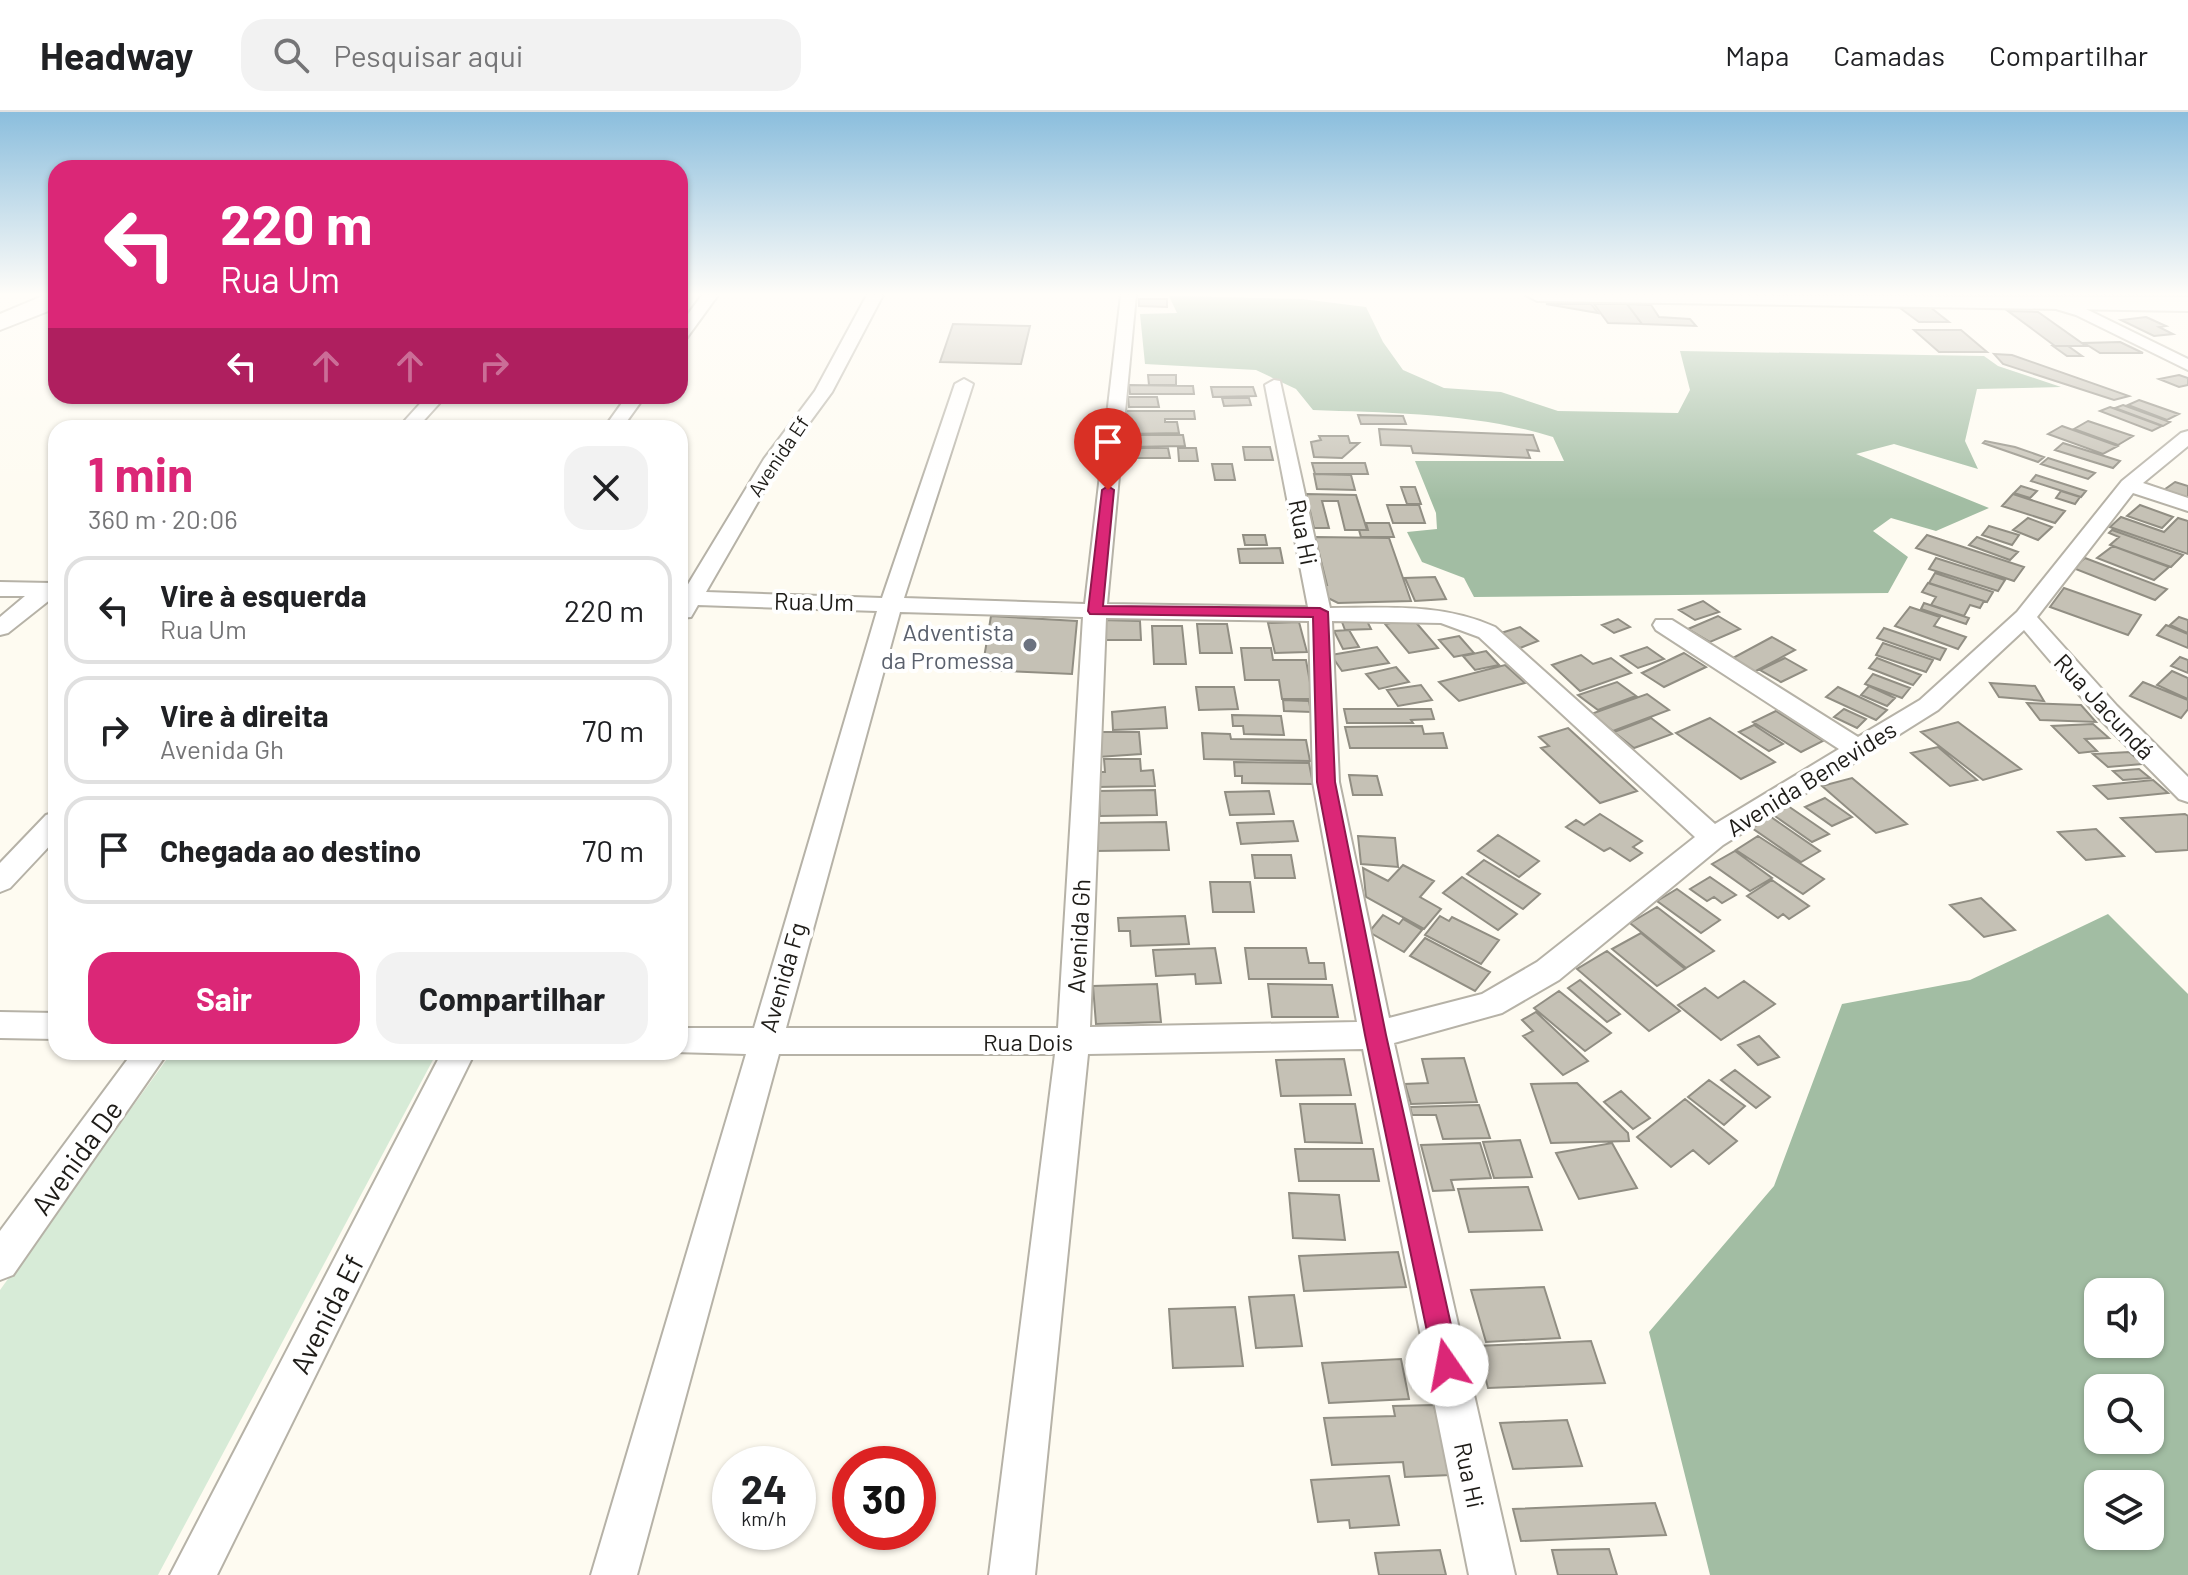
<!DOCTYPE html>
<html lang="pt">
<meta charset="utf-8">
<style>
:root{--surface:#fff;--page:#f2f2f2;--text:#202124;--muted:#757577;--line:#e0e0e0;--accent:#db2777}
body{margin:0;font-family:Barlow,sans-serif;background:var(--page);color:var(--text);height:100vh;display:flex;flex-direction:column;font-size:30px;white-space:nowrap}
*{box-sizing:border-box;margin:0}
p{font-size:26px;color:var(--muted)}
.icon{flex:none;width:44px;height:44px;fill:none;stroke:currentColor;stroke-width:2;stroke-linecap:round;stroke-linejoin:round}
.map{position:relative;flex:1;overflow:hidden}
.details{position:absolute;left:48px;top:308px;width:640px;height:640px;display:flex;flex-direction:column;background:var(--surface);border-radius:24px;box-shadow:0 2px 6px #0004}
.details>*{flex:none}
.hud{position:absolute;left:48px;top:48px;width:640px;height:244px;border-radius:24px;box-shadow:0 2px 6px #0004;background:#db2777;color:#fff;overflow:hidden}
.controls{position:absolute;left:2084px;top:1166px;display:grid;gap:16px}
.controls a{display:grid;place-items:center;width:80px;height:80px;border-radius:16px;background:var(--surface);box-shadow:0 2px 6px #0004;font-size:40px}
.speed{position:absolute;left:712px;top:1334px;display:flex;gap:16px;font-size:40px;font-weight:700;text-align:center}
.speed>*{display:grid;place-content:center;width:104px;height:104px;border-radius:50%;background:var(--surface);box-shadow:0 2px 6px #0004;line-height:1}
.speed small{font-size:20px;font-weight:400}
.speed .limit{border:12px solid #d22;background:#fff;color:#111}
.pin{position:absolute;display:grid;place-items:center;width:68px;height:68px;color:#fff;margin:-82px -34px;border-radius:50% 50% 50% 0;rotate:-45deg;box-shadow:0 0 8px #0007}
.pin .icon{rotate:45deg}
.me{position:absolute;width:88px;margin:-44px;rotate:348deg;stroke-linejoin:round;filter:drop-shadow(0 0 6px #0008)}
.turn{display:flex;align-items:center;gap:28px;height:168px;padding:0 40px;font-size:36px}
.turn .icon{width:104px;height:104px;stroke-width:2.5}
.turn b{display:block;font-size:56px;line-height:68px}
.lanes{display:flex;align-items:center;height:76px;padding:0 40px;background:#0003;justify-content:center;gap:40px;direction:ltr}
.lanes .off{opacity:.35}
.round{display:grid;place-items:center;flex:none;width:84px;height:84px;border-radius:24px;background:var(--page)}
.head{display:flex;align-items:center;justify-content:space-between;height:136px;padding:0 40px}
h1{font-size:48px;font-weight:700;line-height:60px;color:var(--accent)}
.action{display:flex;gap:16px;margin-top:auto;padding:16px 40px}
.action a{flex:1;height:92px;border-radius:24px;background:var(--accent);color:#fff;font-size:32px;font-weight:700;line-height:92px;text-align:center}
.action a+a{background:var(--page);color:var(--text)}
ul{padding:0;list-style:none}
li{display:flex;align-items:center;gap:24px;height:108px;margin:0 16px 12px;padding:0 24px;border:4px solid var(--line);border-radius:24px}
li div{flex:1}
li b{display:block;font-size:30px}
li em{font-style:normal}
header{display:flex;align-items:center;gap:48px;box-sizing:border-box;height:112px;padding:0 40px;background:var(--surface);border-bottom:2px solid var(--line)}
header strong{font-size:38px}
nav{display:flex;gap:44px;margin-inline-start:auto;font-size:28px}
.search{width:560px;height:72px;background:var(--page);display:flex;align-items:center;gap:20px;box-sizing:border-box;padding:0 28px;border-radius:24px;color:var(--muted);font-size:30px}
.map>svg:first-child{display:block}
.green{fill:#d7ebd7}
.forest{fill:#a2bda3;fill-rule:evenodd}
.building{fill:#c5c1b5;stroke:#918e83;stroke-width:2}
.lines{fill:none;stroke-linecap:round;stroke-linejoin:round}
.street-casing{stroke:#b6b2a7;stroke-width:4}
.secondary-casing{stroke:#b6b2a7;stroke-width:4}
.primary-casing{stroke:#b6b2a7;stroke-width:4}
.street{fill:#fff;fill-rule:evenodd}
.secondary{fill:#fff;fill-rule:evenodd}
.primary{fill:#fff;fill-rule:evenodd}
.route{fill:#db2777;stroke:#8e194d;stroke-width:2}
.worship-dot{fill:#6b7280;stroke:#fff;stroke-width:3}
.labels{text-anchor:middle;dominant-baseline:central;stroke-width:8;stroke-linejoin:round;paint-order:stroke}
.far-street-label{font-size:20px;fill:#1e1c18;stroke:#fff}
.street-label{font-size:24px;fill:#1e1c18;stroke:#fff}
.worship-label{font-size:24px;fill:#5b616d;stroke:#fff;text-anchor:end}
.near-street-label{font-size:28px;fill:#1e1c18;stroke:#fff}
</style>
<header>
<strong>Headway</strong>
<div class="search"><svg class="icon" aria-label="search" viewBox="0 0 24 24"><circle cx="10" cy="10" r="6"/><path d="M15 15l6 6"/></svg>Pesquisar aqui</div>
<nav><a>Mapa</a><a>Camadas</a><a>Compartilhar</a></nav>
</header>
<div class="map">
<svg width="2188" height="1463" viewBox="0 0 2188 1463">
<rect width="100%" height="100%" fill="#fefbf1"/>
<path class="green" d="M172 940H304L434 946 158 1463H0V1178Z"/>
<path class="forest" d="M1169 184 1302 187 1366 195 1383 230 1403 258 1444 276 1501 280 1558 299 1678 301 1690 278 1680 239 1984 244 1998 254 2061 275 1977 277 1965 329 1978 357 1894 332 1856 342 1989 396 1936 419 1891 406 1873 419 1908 445 1888 481 1474 485 1464 466 1422 450 1407 420 1437 417 1436 401 1415 349H1564L1553 325C1476 301 1392 301 1313 298L1296 277 1256 258 1145 252 1140 202 1177 201Z
M2108 802 2188 882V1463H1710L1649 1220 1774 1074 1842 892 1970 868ZM2098 1180H2150V1232H2098ZM2098 1276H2150V1328H2098ZM2098 1372H2150V1424H2098Z"/>
<path class="building" d="M1139 187H1167V195L1139 194Z
M1546 192H1591L1598 201Z
M1594 192H1627L1642 212 1608 211Z
M1627 192 1651 193 1659 205 1690 207 1696 214 1642 212Z
M1930 195 1949 210H1919L1900 196Z
M2008 199 2038 200 2086 234H2055Z
M2146 205 2166 214 2159 215 2173 222 2154 224 2121 208Z
M953 212 1030 214 1021 252 940 250Z
M1914 218H1961L1987 240H1939Z
M2120 230 2143 241H2100L2084 231Z
M2053 234H2068L2082 244H2067Z
M1994 242 2012 243 2129 284 2114 288 2003 252Z
M1148 263H1176V273H1149Z
M2179 263 2188 266V273L2179 275 2159 267Z
M1129 273 1193 274 1194 282H1130Z
M1211 275H1253L1256 284 1213 285Z
M1128 285H1157L1159 295H1129Z
M1222 286H1249L1251 293 1224 294Z
M2139 288 2179 302 2167 308 2128 293Z
M2123 293 2170 310 2163 314 2115 296Z
M2110 295 2162 314 2152 319 2100 299Z
M1126 299H1194L1195 307H1165V310H1177L1179 321 1127 322Z
M1358 303 1403 304 1406 312H1361Z
M2088 309 2133 324 2118 333 2074 317Z
M2062 314 2118 334 2103 342 2048 322Z
M1379 317 1533 323 1539 339 1527 338 1530 346 1413 341 1411 334 1381 333Z
M1127 323H1183L1185 334 1128 335Z
M1319 324H1348L1350 331H1359L1342 346 1314 345 1311 330 1321 328Z
M1985 329 2015 335 2044 345 2038 350 1983 331Z
M2063 331 2120 349 2113 356 2055 338Z
M1243 335H1270L1273 348H1245Z
M1122 336H1168L1170 346H1123Z
M1178 336H1196L1198 349H1179Z
M2048 346 2095 361 2088 367 2041 352Z
M1312 351H1365L1368 362H1315Z
M1212 352H1232L1235 368H1215Z
M1314 362 1351 363 1355 378 1317 377Z
M2036 363 2086 379 2081 385 2031 369Z
M2175 370 2188 374V390L2161 380Z
M2021 374 2037 379 2030 386 2014 381Z
M1401 375H1415L1421 392H1407Z
M2061 379 2080 385 2075 392 2056 386Z
M1306 382 1356 383 1367 418H1345L1338 389H1322L1329 416H1314Z
M2013 382 2065 399 2055 411 2002 394Z
M1387 393H1419L1425 411H1393Z
M2140 393 2173 405 2162 416 2127 404Z
M2121 405 2164 420 2178 406 2188 409V442L2110 415Z
M2028 406 2052 415 2038 428 2013 418Z
M1366 411H1389L1394 425H1361L1359 418H1368Z
M1989 414 2019 423 2012 433 1982 423Z
M2112 418 2183 443 2171 455 2110 433 2119 425 2109 421Z
M1243 423H1265L1267 433H1245Z
M1927 423 2024 455 2014 469 1916 436Z
M1315 425 1389 426 1411 489 1338 491 1324 484 1322 473H1327Z
M1977 425 2018 440 2010 448 1969 433Z
M2113 434 2169 455 2154 468 2097 446Z
M1280 436 1283 451H1240L1238 437Z
M1936 446 2005 468 1998 479 1929 457Z
M2085 446 2167 477 2155 488 2073 456Z
M1935 461 1993 480 1987 490 1929 471Z
M1435 465 1446 487 1415 489 1405 466Z
M1928 471 1984 489 1980 496 1970 493 1964 504 1931 493 1936 485 1922 480Z
M2064 476 2141 503 2128 523 2050 495Z
M1703 489 1719 500 1695 508 1679 498Z
M1924 491 1969 506 1966 512 1921 497Z
M1910 495 1940 505 1934 514 1966 525 1958 537 1895 514Z
M991 504 1077 509 1072 562 982 558Z
M1718 504 1740 517 1710 530 1688 517Z
M2179 505 2188 508V521L2170 513Z
M1413 507 1438 536 1409 541 1385 512Z
M1618 507 1630 515 1614 521 1602 513Z
M1101 508 1140 509 1141 528H1101Z
M1367 509 1371 517 1345 518 1342 510Z
M1299 510 1307 540 1275 541 1268 511Z
M1197 512H1227L1232 541H1200Z
M2166 513 2188 522V536L2157 523Z
M1152 514H1182L1186 552H1154Z
M1520 515 1538 529 1520 536 1501 521Z
M1884 516 1946 537 1940 548 1877 526Z
M1349 518 1359 535 1343 537 1334 519Z
M1459 524 1474 541 1454 545 1439 528Z
M1772 525 1795 538 1754 560 1731 547Z
M1883 531 1933 548 1926 560 1876 543Z
M1377 535 1389 551 1342 559 1331 543Z
M1647 535 1664 547 1638 556 1621 544Z
M1241 536H1271L1273 548H1306L1313 587H1282L1279 568H1245Z
M1486 539 1499 553 1475 558 1463 544Z
M1684 541 1706 555 1664 575 1642 561Z
M1581 543 1593 552 1611 546 1631 561 1580 579 1552 553Z
M2180 545 2188 548V561L2171 554Z
M1785 546 1806 558 1781 570 1760 558Z
M1877 546 1921 563 1913 573 1869 556Z
M1505 553 1525 571 1459 589 1439 570Z
M1396 555 1409 570 1379 577 1366 562Z
M2172 559 2188 566V587L2157 573Z
M1873 562 1910 576 1902 586 1865 572Z
M1617 570 1636 584 1598 598 1578 583Z
M2143 570 2188 588V597L2181 606 2130 584Z
M1990 571 2035 574 2044 589 1999 585Z
M1421 573 1432 588 1398 594 1387 578Z
M1869 574 1895 586 1887 594 1861 583Z
M1196 575H1234L1238 597 1199 598Z
M1838 575 1887 598 1876 608 1826 585Z
M1647 582 1669 598 1613 619 1591 602Z
M1283 588 1309 589 1311 600 1284 599Z
M2027 591 2081 593 2096 610 2040 608Z
M1165 595 1167 616 1113 618 1112 600Z
M1344 597H1431L1434 607 1411 608 1413 611H1347Z
M1844 597 1866 607 1857 616 1834 605Z
M1776 599 1823 629 1801 640 1753 610Z
M1232 603 1281 604 1284 623 1244 622 1243 614H1233Z
M1651 606 1672 622 1634 636 1614 620Z
M1710 606 1775 650 1741 667 1676 621Z
M1958 610 2021 657 1983 668 1921 620Z
M2093 612 2109 626 2085 627 2097 639 2079 641 2052 614Z
M1754 613 1783 632 1769 639 1739 620Z
M1422 614 1424 622 1443 621 1447 636H1350L1345 615Z
M1568 616 1637 679 1600 691 1541 636 1549 634 1539 625Z
M1097 620H1139L1141 642 1098 645Z
M1202 621 1230 622 1231 627 1306 628 1310 649 1204 647Z
M1938 635 1977 668 1950 674 1911 641Z
M2129 640 2143 652 2108 655 2093 642Z
M1104 647H1140L1141 659 1153 658 1155 674 1097 675V660H1105Z
M1234 650 1309 651 1313 672 1242 671V664H1235Z
M2139 657 2150 666 2123 668 2113 659Z
M1349 663 1377 664 1382 683H1353Z
M1852 666 1907 712 1876 721 1822 674Z
M2153 668 2168 681 2108 687 2094 674Z
M1155 678 1157 703 1100 704 1099 679Z
M1269 679 1274 702 1230 703 1225 680Z
M1825 686 1852 705 1832 714 1805 695Z
M1788 694 1829 722 1812 730 1772 702Z
M1600 702 1642 729 1633 735 1642 741 1630 749 1610 736 1604 739 1566 715 1576 708 1584 713Z
M2185 702 2188 704V738L2156 740 2121 706Z
M1771 705 1820 739 1801 750 1752 716Z
M1293 709 1298 729 1241 732 1237 711Z
M1166 710 1169 738 1095 739 1094 711Z
M2096 717 2124 744 2086 748 2058 720Z
M1498 723 1539 749 1519 765 1478 739Z
M1358 724 1395 726 1398 755 1361 752Z
M1758 724 1824 767 1803 782 1736 738Z
M1735 739 1772 766 1750 779 1712 752Z
M1252 743H1291L1295 766H1255Z
M1484 748 1540 782 1523 797 1467 762Z
M1403 753 1434 769 1420 785 1441 797 1424 817 1366 785 1363 756 1388 769Z
M1462 765 1517 802 1498 818 1443 781Z
M1710 765 1736 783 1722 791 1714 785 1707 789 1690 777Z
M1772 768 1809 794 1789 807 1783 802 1778 806 1747 784Z
M1210 770H1250L1254 800H1213Z
M1677 777 1720 808 1701 821 1657 789Z
M1981 786 2015 818 1984 825 1950 793Z
M1657 795 1714 839 1686 856 1630 811Z
M1383 803 1399 812 1403 807 1422 818 1404 840 1369 820Z
M1185 804 1189 832 1131 834 1130 819H1119L1118 806Z
M1440 804 1449 809 1452 805 1499 828 1481 852 1425 823Z
M1641 821 1685 857 1657 874 1612 837Z
M1425 826 1490 860 1475 879 1410 844Z
M1215 836 1221 871 1196 872 1195 862 1156 864 1153 838Z
M1245 836H1306L1309 851H1324L1326 867H1249Z
M1607 839 1680 899 1649 919 1577 857Z
M1580 868 1620 902 1607 910 1568 876Z
M1744 869 1775 892 1721 928 1678 893 1705 876 1718 886Z
M1157 872 1161 910 1096 912 1093 874Z
M1268 872 1332 873 1338 905H1272Z
M1559 879 1611 921 1585 939 1534 896Z
M1536 900 1588 949 1563 963 1523 924 1533 919 1522 908Z
M1759 924 1779 945 1758 953 1738 933Z
M1464 946 1477 990 1411 992 1405 972 1428 971 1422 947Z
M1344 947 1351 983 1281 984 1276 948Z
M1735 958 1770 985 1756 996 1721 968Z
M1709 968 1745 994 1724 1013 1688 985Z
M1577 971 1628 1021 1629 1029 1551 1031 1531 972Z
M1621 979 1650 1006 1633 1017 1604 990Z
M1685 987 1737 1029 1709 1052 1693 1038 1671 1055 1637 1025Z
M1300 992H1355L1362 1031 1305 1030Z
M1479 993 1490 1026 1443 1027 1436 1003H1412L1410 995Z
M1520 1028 1532 1065 1494 1066 1483 1030Z
M1480 1031 1491 1066 1451 1068 1454 1078 1433 1079 1421 1033Z
M1612 1031 1637 1076 1579 1087 1556 1041Z
M1295 1037H1373L1379 1069H1299Z
M1528 1075 1542 1118 1469 1120 1458 1077Z
M1289 1081 1339 1083 1345 1128 1293 1126Z
M1398 1140 1406 1175 1304 1179 1299 1144Z
M1544 1175 1560 1226 1486 1230 1471 1178Z
M1294 1183 1302 1234 1256 1236 1249 1185Z
M1235 1195 1243 1254 1173 1256 1169 1197Z
M1591 1229 1605 1271 1488 1276 1477 1234Z
M1401 1247 1409 1287 1329 1291 1322 1251Z
M1434 1293 1450 1363 1405 1365 1403 1350 1332 1353 1324 1306 1395 1304 1393 1294Z
M1567 1308 1582 1354 1513 1357 1500 1311Z
M1389 1364 1399 1413 1350 1416 1349 1408 1318 1410 1311 1368Z
M1655 1391 1666 1423 1521 1429 1513 1397Z
M1609 1437 1617 1463H1558L1552 1438Z
M1440 1438 1446 1463H1379L1375 1441Z"/>
<g class="lines">
<g class="street-casing">
<path id="street" d="M702 183H718L686 227 680 229V213Z
M867 183H883L832 280 782 348 706 480 882 486 955 272 964 267 973 272 904 486 1085 492 1121 183H1136L1107 492 1308 495 1265 273 1274 268 1280 269 1330 496C1388 496 1441 491 1495 515L1715 712 1839 637 1656 518 1653 513 1656 508H1672L1858 625 1920 588 2017 500 2122 369 2181 321 2188 319V334L2143 371 2188 386V399L2133 381 2037 505 2117 594 2188 665V690L2179 687 2099 606 2024 518 1938 598 1723 733 1559 868 1502 901 1394 931 1515 1463H1469L1363 937 1088 942 1035 1463H989L1055 942H779L637 1463H591L746 942 673 940H680V916H754L877 499 698 493 691 505 680 506V479H684L764 347 815 279ZM900 500 1083 505 1058 916H786ZM1106 506 1309 509 1313 670 1357 910 1090 915ZM1332 509 1441 511 1479 525 1695 725 1537 850 1482 882 1389 906 1339 670Z
M2051 186 2086 197 2188 247V258L2076 203 2046 194V188Z
M427 284H446L417 316H398Z
M627 284H645L622 316H604Z
M0 470 51 471 56 473V483L8 521 0 523V505L25 484H0Z
M56 700V727L10 776 0 780V751L46 703Z
M0 900 56 901V927L0 926Z
M133 940H168L13 1163 0 1168V1119Z
M442 940H475L217 1463H170Z"/>
</g>
<g class="secondary-casing">
<path id="secondary" d="M1526 183 2188 185V199L1537 189Z"/>
</g>
<g class="primary-casing">
<path id="primary" d="M45 183H56V196L0 218V202Z"/>
</g>
<use href="#street" class="street"/>
<use href="#secondary" class="secondary"/>
<use href="#primary" class="primary"/>
</g>
<linearGradient id="sky" x2="0" y2="1"><stop stop-color="#8bbedd"/><stop offset="0.47" stop-color="#fffdf9"/><stop offset="1" stop-color="#fffdf9" stop-opacity="0"/></linearGradient>
<rect width="2188" height="388" fill="url(#sky)"/>
<path class="route" d="M1108 374 1114 378 1103 494 1320 496 1328 500 1335 670 1386 923 1460 1253 1456 1262 1447 1266 1438 1262 1434 1253 1365 923 1317 670 1313 505 1090 502 1088 499 1102 378Z"/>
<circle class="worship-dot" cx="1030" cy="533" r="8"/>
<g class="labels">
<g class="far-street-label">
<text transform="translate(778 344) rotate(-56)">Avenida Ef</text>
</g>
<g class="street-label">
<text transform="translate(1304 420) rotate(79)">Rua Hi</text>
<text transform="translate(814 489) rotate(1)">Rua Um</text>
<text transform="translate(2105 594) rotate(47)">Rua Jacundá</text>
<text transform="translate(1811 666) rotate(-32)">Avenida Benevides</text>
<text transform="translate(1078 824) rotate(-87)">Avenida Gh</text>
<text transform="translate(782 865) rotate(-74)">Avenida Fg</text>
<text x="1028" y="929">Rua Dois</text>
<text transform="translate(1470 1363) rotate(78)">Rua Hi</text>
</g>
<g class="worship-label">
<text x="1014" y="519">Adventista<tspan x="1014" dy="28">da Promessa</tspan></text>
</g>
<g class="near-street-label">
<text transform="translate(76 1045) rotate(-54)">Avenida De</text>
<text transform="translate(326 1202) rotate(-63)">Avenida Ef</text>
</g>
</g>
</svg>
<div class="controls">
<a><svg class="icon" aria-label="sound" viewBox="0 0 24 24"><path d="M4 9h4l5-4v14l-5-4H4zM17 9q2 3 0 6"/></svg></a>
<a><svg class="icon" aria-label="search" viewBox="0 0 24 24"><circle cx="10" cy="10" r="6"/><path d="M15 15l6 6"/></svg></a>
<a><svg class="icon" aria-label="layers" viewBox="0 0 24 24"><path d="M12 4l9 5-9 5-9-5zM3 14l9 5 9-5"/></svg></a>
</div>
<div class="speed"><div>24<small>km/h</small></div><div class="limit">30</div></div>
<div class="pin" style="left:1108px;top:378px;background:#d93025"><svg class="icon" aria-label="arrive" viewBox="0 0 24 24"><path d="M6 21V4h12l-3 4 3 4H6"/></svg></div>
<svg class="me" style="left:1447px;top:1253px" viewBox="-20 -20 40 40"><circle r="19" fill="#fff"/><path d="M0-13L10 11 0 6-10 11z" fill="#db2777"/></svg>
<div class="hud">
<div class="turn"><svg class="icon" aria-label="left" viewBox="0 0 24 24"><path d="M17 20v-9H6M10 6l-5 5 5 5"/></svg><div><b>220 m</b>Rua Um</div></div>
<div class="lanes"><svg class="icon" aria-label="left" viewBox="0 0 24 24"><path d="M17 20v-9H6M10 6l-5 5 5 5"/></svg><svg class="icon off" aria-label="ahead" viewBox="0 0 24 24"><path d="M12 20V5M6 11l6-6 6 6"/></svg><svg class="icon off" aria-label="ahead" viewBox="0 0 24 24"><path d="M12 20V5M6 11l6-6 6 6"/></svg><svg class="icon off" aria-label="right" viewBox="0 0 24 24"><path d="M7 20v-9h11M14 6l5 5-5 5"/></svg></div>
</div>
<section class="details">
<div class="head"><div><h1>1 min</h1><p>360 m · 20:06</p></div><a class="round"><svg class="icon" aria-label="close" viewBox="0 0 24 24"><path d="M6 6l12 12M18 6L6 18"/></svg></a></div>
<ul>
<li><svg class="icon" aria-label="left" viewBox="0 0 24 24"><path d="M17 20v-9H6M10 6l-5 5 5 5"/></svg><div><b>Vire à esquerda</b><p>Rua Um</p></div><em>220 m</em></li>
<li><svg class="icon" aria-label="right" viewBox="0 0 24 24"><path d="M7 20v-9h11M14 6l5 5-5 5"/></svg><div><b>Vire à direita</b><p>Avenida Gh</p></div><em>70 m</em></li>
<li><svg class="icon" aria-label="arrive" viewBox="0 0 24 24"><path d="M6 21V4h12l-3 4 3 4H6"/></svg><div><b>Chegada ao destino</b></div><em>70 m</em></li>
</ul>
<div class="action"><a>Sair</a><a>Compartilhar</a></div>
</section>
</div>
